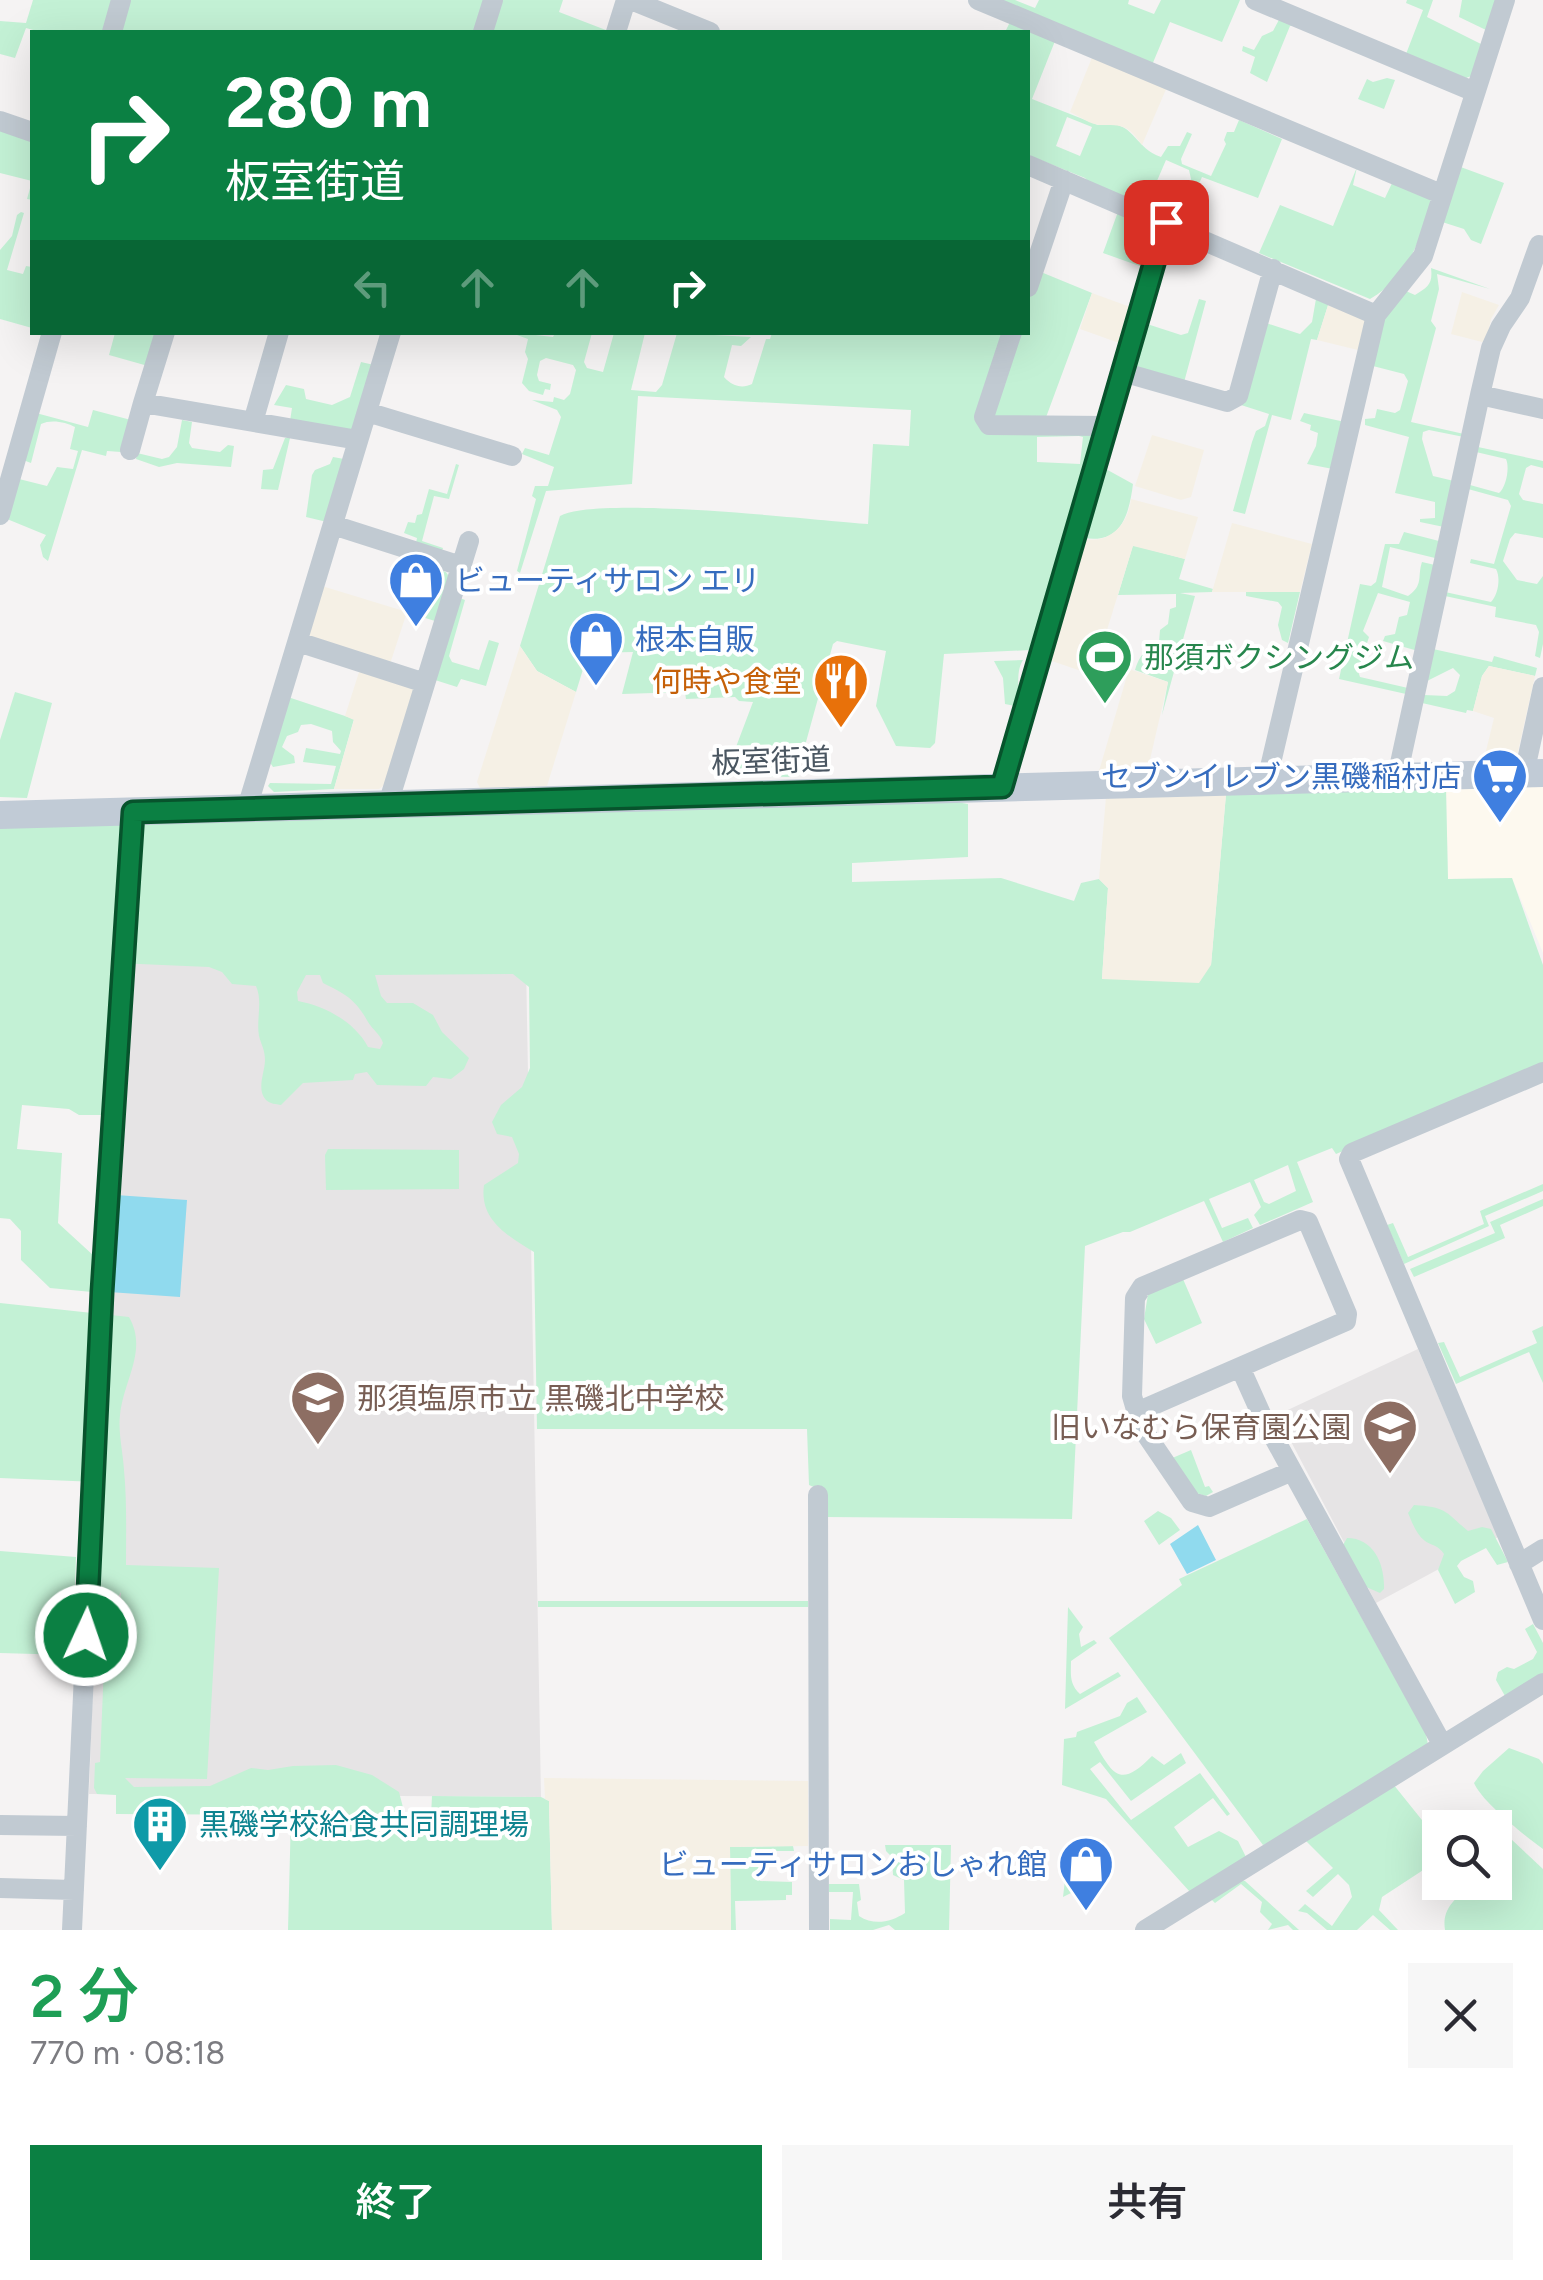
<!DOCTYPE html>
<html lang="ja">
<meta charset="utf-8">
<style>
:root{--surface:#fff;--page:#f7f7f7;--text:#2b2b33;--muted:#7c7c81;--accent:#0b8043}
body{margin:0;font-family:Figtree,"Noto Sans JP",sans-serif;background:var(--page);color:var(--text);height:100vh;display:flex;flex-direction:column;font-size:38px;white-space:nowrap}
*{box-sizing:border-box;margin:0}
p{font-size:32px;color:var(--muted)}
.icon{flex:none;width:55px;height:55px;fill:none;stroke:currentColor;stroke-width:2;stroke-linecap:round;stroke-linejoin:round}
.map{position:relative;height:1930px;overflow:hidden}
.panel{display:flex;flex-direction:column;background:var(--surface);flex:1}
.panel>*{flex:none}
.banner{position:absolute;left:30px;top:30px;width:1000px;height:305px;border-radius:0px;box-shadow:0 10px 40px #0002;background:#0b8043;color:#fff;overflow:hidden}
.controls{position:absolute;left:1422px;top:1810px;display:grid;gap:20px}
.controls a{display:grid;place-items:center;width:90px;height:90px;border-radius:0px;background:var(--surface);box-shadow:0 10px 40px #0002;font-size:50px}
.pin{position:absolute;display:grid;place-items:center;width:85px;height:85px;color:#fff;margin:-42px;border-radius:20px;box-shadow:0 5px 15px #0006}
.me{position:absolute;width:110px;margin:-55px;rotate:3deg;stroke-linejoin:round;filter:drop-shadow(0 0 8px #0008)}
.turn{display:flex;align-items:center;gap:35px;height:210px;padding:0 30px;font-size:45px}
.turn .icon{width:130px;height:130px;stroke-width:2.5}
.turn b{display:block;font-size:70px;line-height:85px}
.lanes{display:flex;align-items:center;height:95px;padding:0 30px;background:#0003;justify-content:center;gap:50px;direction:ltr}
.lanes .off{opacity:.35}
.round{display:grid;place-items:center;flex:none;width:105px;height:105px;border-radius:0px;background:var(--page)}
.headline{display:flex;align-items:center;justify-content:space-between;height:170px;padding:0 30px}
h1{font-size:60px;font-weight:600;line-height:75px;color:#1e9e55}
.action{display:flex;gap:20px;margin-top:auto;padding:20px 30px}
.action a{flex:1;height:115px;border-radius:0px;background:var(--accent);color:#fff;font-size:40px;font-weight:600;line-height:115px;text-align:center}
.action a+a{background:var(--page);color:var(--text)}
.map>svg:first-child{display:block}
.commercial{fill:#fdf9ef}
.education{fill:#e6e4e5}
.green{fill:#c3f1d5;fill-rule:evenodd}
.sand{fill:#f5f0e5}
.water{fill:#90daee}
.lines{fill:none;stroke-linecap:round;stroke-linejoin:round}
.minor{stroke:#c1cad2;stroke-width:20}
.secondary{stroke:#c1cbd6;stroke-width:28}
.route-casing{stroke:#07532c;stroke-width:25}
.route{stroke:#0b8043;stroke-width:18}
.labels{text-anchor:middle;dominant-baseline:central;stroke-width:8;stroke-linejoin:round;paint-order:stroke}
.shop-label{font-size:30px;fill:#366cbe;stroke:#fff;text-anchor:start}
.leisure-label{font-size:30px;fill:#27864d;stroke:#fff;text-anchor:start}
.food-label{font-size:30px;fill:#c56008;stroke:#fff;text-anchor:end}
.street-label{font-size:30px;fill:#4a5661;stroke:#fff}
.education-label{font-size:30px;fill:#785e54;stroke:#fff;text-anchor:start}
.culture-label{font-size:30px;fill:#0d838f;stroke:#fff;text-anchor:start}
</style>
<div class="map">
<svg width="1543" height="1930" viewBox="0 0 1543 1930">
<rect width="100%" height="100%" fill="#f5f3f3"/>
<path class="commercial" d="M1543 787V953L1512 878 1448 879 1446 788Z"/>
<path class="education" d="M132 959 526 963 541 1797 89 1794 107 1292Z
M1418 1349 1498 1537 1376 1603 1277 1415Z"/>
<path class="green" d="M33 0H114L105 32H40L26 28 15 58 0 54V21L26 23Z
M127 0H563L559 12 611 32H118Z
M997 0H1015L1035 8 1039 0H1129L1128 4 1154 14 1161 0H1240L1222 42 1170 22 1152 65Z
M1407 0H1433L1427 17 1485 46 1474 75 1466 78 1406 54 1423 10 1406 3Z
M1462 0H1500L1486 30 1459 17Z
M1281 16 1294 25 1290 26 1267 82 1250 73 1255 57 1242 51 1243 46 1254 50 1262 36 1273 31Z
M1010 22 1055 41 1032 99 1098 125C1134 117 1133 148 1161 157L1168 146H1180L1187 132 1192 134 1181 159 1182 164 1211 176 1226 144 1224 140 1227 132H1234L1239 120 1282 139 1258 198 1202 177 1191 202 1184 198 1191 179 1189 170 1166 160 1147 204 1091 185 1085 178 1028 155V32H1005ZM1067 117 1092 127 1080 156 1056 146Z
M1387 78 1395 80 1384 109 1358 99 1367 79 1373 82Z
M0 122 32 126V200L27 199 32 181 0 173Z
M1458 166 1504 183 1481 244 1471 240 1464 229 1439 221Z
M1357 167 1353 185 1385 198 1393 181 1428 196 1432 203C1419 242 1408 277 1370 299L1259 253 1280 205 1333 226Z
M1119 209 1157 232 1145 268 1103 253Z
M21 212 24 213 7 270 23 274 26 266 32 267V328L0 319V250L12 236 17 215Z
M1431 268 1490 289 1437 274 1439 289 1431 321 1436 328 1411 422 1464 434V437L1429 430 1423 432 1422 439 1433 476 1454 481 1444 527 1420 522V519L1435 518V502L1395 493 1409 437 1365 425V419L1375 418 1377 409 1395 413 1400 410 1408 381 1404 374 1369 365 1380 314 1399 288 1415 295C1428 287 1433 284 1431 268Z
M1036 270 1092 293 1045 420 976 416 1090 432 1097 437 1104 468 1133 484C1128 523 1117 549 1072 535L1041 643 1030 650 944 654 935 743 930 748 896 746 876 706 886 651 837 641 833 644 806 742 793 777 725 776 753 702 739 701 735 697 686 699 685 692 622 694 633 652 588 653 576 692 537 671 520 646 560 516C599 495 812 520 868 524L873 444 909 446 911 410 638 396 632 484 546 491 520 573 517 571 536 499 532 496 535 486H548L554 467 522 454 525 448 549 455 561 417 557 410 532 400 553 402 554 397 564 400 570 394 576 370 573 365 546 358 540 361 537 375 539 381 551 384 550 390 545 389 543 395 529 391 522 383 528 359 525 352 528 339 517 335 518 333 553 337 555 333H592L584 362 587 368 603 372 614 333H645L631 390 656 392 662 385 677 333 751 337 741 346 732 345 724 377C732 386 742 389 752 384L766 339H770L772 333 1028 332V285ZM1079 436 1083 437 1080 464 1037 462V437Z
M1317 293 1330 299 1317 340 1311 339 1291 420 1272 415 1245 514 1233 511 1252 442 1256 431 1265 426 1269 414 1241 405 1263 322 1300 334 1312 322Z
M1199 299 1206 301 1183 386 1131 365 1144 323 1181 335 1188 333Z
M115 333H157L148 366 109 355Z
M361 362 374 365 356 428 349 432 290 421 292 408 274 405 286 385 304 389 306 399 332 405 350 397Z
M93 410 131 420 121 452 107 451 106 456 82 450 48 561 43 557 40 545 46 535 7 519 19 479 47 486 57 467 73 469 78 451 70 449 75 427C66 422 51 419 41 424L31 463 23 460 36 413 88 427Z
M1304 413 1345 422 1333 469 1307 464 1316 446 1318 433 1310 430 1311 425 1300 421Z
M182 420 192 422 189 443 192 448 220 452 228 445 234 446 231 467 177 463 159 467 136 459 137 453 162 459 169 457 177 447Z
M285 438H290L278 490 261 489 263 470 273 469Z
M1478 447 1543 461V468L1531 465 1526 468 1519 494 1523 500 1543 504V538L1515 533 1510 539 1503 561 1517 580 1537 584 1543 576V644L1540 658 1535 656 1539 632 1536 625 1495 617 1496 607 1445 596V592L1491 602C1498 595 1501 578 1496 569L1470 563 1471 559 1494 564 1511 506 1508 500 1468 489 1470 485 1499 493C1506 487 1510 468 1506 459L1476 452Z
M333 457 344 459 327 522 306 517 312 475 315 470 330 464Z
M456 464 459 465 449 499 434 496 422 541 443 548 442 551 416 543 417 538 404 533 408 522 415 523 417 515 422 514 429 489 447 494Z
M1404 532 1439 541 1435 558 1390 547 1382 587 1408 596C1424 585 1417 577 1422 562L1435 565 1418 651 1383 641 1385 636 1395 634 1399 617 1407 615 1410 602 1378 593 1363 631 1369 637 1358 671 1360 677 1408 688 1406 694 1339 679 1360 584 1371 586 1376 582 1385 544H1399Z
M1133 545 1185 559 1179 579 1213 589 1212 592 1180 593 1195 596 1162 715 1168 682 1135 670C1139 656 1146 648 1159 642L1160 630 1168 624 1170 609 1176 607V594L1118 595Z
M423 564 446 572 450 578 435 621 409 613Z
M1246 592H1300L1288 643 1282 640 1278 625 1282 607 1278 602 1246 596Z
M460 598 465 600 449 656 452 662 479 670 489 640 499 643 486 686 461 679 457 687 435 680Z
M1433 649 1492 662 1494 656 1537 668 1535 676 1489 666 1482 676 1473 711 1467 710 1466 713 1422 703 1424 695 1447 696 1455 691 1460 675 1453 668 1427 681Z
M1023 660C1014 674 1022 692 1015 706L1005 704 1003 678 994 661Z
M15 692 52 703 27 798 0 797V740Z
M288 697 354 719 334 789 274 792 268 786 270 783 331 784 336 766 303 762 306 748 340 754 341 751 333 742 332 731 311 724 301 725 298 732 287 736 282 747 294 756 295 763 273 767 269 761Z
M1446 788 1448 879 1512 878 1543 965V1066L1336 1154 1332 1148 1297 1162 1313 1202 1260 1225 1254 1215 1261 1207 1250 1182 1209 1199 1222 1228 1248 1218 1253 1228 1223 1242 1204 1201 1130 1232H1123L1085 1246 1072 1519 825 1517 821 1490 809 1485 807 1429H537L534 1252C508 1236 479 1220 484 1185L518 1163 519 1154 512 1137 497 1134 492 1122 501 1105 522 1087 530 1068 529 987 513 974 375 975 381 996 387 1003H413L433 1015 442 1032 469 1058 464 1069 451 1079 433 1077 426 1086 377 1085 367 1072 355 1074 353 1080 303 1083 281 1105C276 1104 270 1104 266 1100 256 1089 265 1072 265 1060 265 1050 261 1044 259 1036 256 1019 263 1002 256 986L232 984 222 972 209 967 116 963 105 1115H79L69 1109 22 1105 17 1149 62 1153 58 1223 94 1256 92 1292 50 1288 21 1260V1231L10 1219 0 1218V824L945 800 968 804V857L852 863V882L1001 878 1074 901 1081 883 1099 879 1108 888 1102 979 1211 965 1226 794ZM306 975H320L323 983C346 994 356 1000 368 1022 373 1030 380 1034 383 1043L380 1049 368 1047C355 1022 325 1006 298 1001L297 992ZM1288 1165 1296 1191 1269 1204 1264 1202 1254 1180Z
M328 1149 459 1150V1189L326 1190 325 1155Z
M1543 1184V1191L1485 1216 1489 1226 1404 1264 1387 1225 1393 1223 1408 1257 1484 1224 1480 1211Z
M1543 1199V1206L1500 1225 1505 1238 1414 1277 1410 1269 1495 1233 1490 1222Z
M1183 1279 1202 1323 1156 1344 1144 1319 1148 1294Z
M0 1303 129 1317C148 1350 124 1379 120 1415 118 1433 123 1452 124 1470 127 1501 126 1533 126 1565L219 1568 207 1779 125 1778 134 1787 210 1786 251 1768 268 1770 293 1766 336 1765 372 1775 399 1792 405 1815 431 1816 432 1796 541 1797 549 1801 552 1930H288L291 1815 116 1814V1795L97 1794 94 1788 95 1763 100 1762 106 1616H119L121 1592 107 1614 92 1610 97 1482 0 1478Z
M1543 1326V1383L1529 1352 1456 1384 1438 1343 1444 1342 1460 1377 1537 1343 1532 1331Z
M1191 1450 1205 1487 1209 1486 1213 1492 1206 1496 1192 1492 1170 1459Z
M1414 1505C1448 1507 1446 1513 1468 1531L1482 1527 1491 1529 1508 1562 1497 1565 1486 1548 1461 1561 1457 1566 1464 1577 1473 1581 1475 1592 1455 1604 1438 1570 1444 1554C1438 1545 1433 1546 1425 1541 1416 1534 1412 1522 1408 1513Z
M1158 1511 1171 1518 1180 1530 1159 1545 1144 1521Z
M1307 1519 1426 1734 1428 1745 1385 1774 1438 1840 1440 1859 1382 1897 1379 1910 1398 1930H1390L1373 1915 1357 1930H1327L1307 1913 1298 1911 1305 1904 1332 1926 1352 1897 1349 1885 1338 1874 1313 1897 1306 1891 1333 1868 1301 1836 1263 1845 1109 1638 1182 1585 1179 1579Z
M1347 1538C1374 1538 1385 1565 1384 1589L1380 1593 1364 1586 1342 1547Z
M0 1551 76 1557 73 1646 69 1655 0 1653Z
M538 1601H808V1607H538Z
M1068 1607 1083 1627 1079 1634 1081 1647 1094 1640 1097 1643 1071 1661C1071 1674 1069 1684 1080 1694L1118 1672 1121 1676 1065 1709Z
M1533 1624 1543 1643V1673L1505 1696 1496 1680 1498 1672 1507 1667 1514 1669 1533 1659 1537 1652 1525 1629Z
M1137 1697 1147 1712 1094 1742C1113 1775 1120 1789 1152 1756L1164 1765 1181 1753 1186 1763 1131 1801 1100 1762 1090 1769 1131 1820 1200 1773 1230 1814 1227 1816 1213 1798 1174 1827 1188 1847 1219 1831 1238 1841 1246 1857 1190 1892 1106 1799 1062 1785 1064 1739 1076 1737 1077 1732 1120 1716 1127 1703Z
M1509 1748 1539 1759 1543 1764V1849C1524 1835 1482 1802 1474 1783L1483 1771Z
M1482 1812 1543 1869V1930H1445C1442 1910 1453 1901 1467 1888V1883L1495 1882V1828L1465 1827Z
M885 1845H951L949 1930H895L889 1925 873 1930H830V1919L851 1920 853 1892H829V1884H859L861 1900 857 1902 859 1916C874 1926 891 1922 905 1913L904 1880 893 1875 892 1857 886 1851Z
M793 1846 794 1851H761L760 1881 792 1882V1895H786V1900L735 1901 736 1930H731L730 1847Z
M1068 1854 1095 1869 1102 1887 1090 1897 1081 1888 1063 1897Z
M1237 1879 1245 1881 1299 1930H1293L1288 1925 1268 1930 1272 1924 1260 1912 1262 1902 1241 1884 1215 1903 1209 1897Z"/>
<path class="sand" d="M1093 55 1167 87 1142 145C1128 125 1123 125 1100 125 1091 125 1079 116 1070 112Z
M1462 292 1499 305 1491 319 1486 343 1451 334Z
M1092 293 1133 308 1122 344 1080 329Z
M1330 299 1367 315 1362 351 1317 340Z
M1152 435 1204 450 1191 497 1181 500 1135 486Z
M1131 499 1198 517 1185 559 1133 546 1093 675 1043 658 1079 538C1108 546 1128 526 1131 499Z
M1232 523 1312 544 1300 592H1212Z
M322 586 407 612 390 664 310 636 308 631Z
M520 646 537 671 576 692 547 786 480 788 477 782Z
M1489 666 1535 676 1517 756 1485 755 1494 718 1473 711 1482 676Z
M360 669 412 685 417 693 388 782 379 789H334L354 720 345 716Z
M1129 669 1168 682 1148 768 1099 771Z
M1226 794 1211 965 1199 983 1102 979 1108 888 1099 879 1106 797Z
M544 1778 808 1781V1846L730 1847 731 1930H552L549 1801 545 1799Z"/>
<path class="water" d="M116 1195 187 1200 180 1297 109 1292Z
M1198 1525 1216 1560 1187 1574 1170 1544Z"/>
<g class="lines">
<path class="minor" d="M631 0 710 32
M978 0 1441 194
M1255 0 1475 92
M112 32 121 0
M483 32 493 0
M616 32 626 0
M0 121 32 132
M1028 165 1376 315
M1028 287 1064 180
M165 332 143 403 358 440
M1012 332 984 417 989 425 1106 426
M1122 372 1227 402 1238 396 1273 269
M1480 395 1491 348 1501 326 1520 298 1539 245
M367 412 512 456
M253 422 279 332
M130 450 143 403
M0 515 52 332
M333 525 461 566
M298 642 425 683
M1524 774 1543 687
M1397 777 1480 395 1543 409
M1267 780 1376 315 1423 256 1505 0
M1002 787 1166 222
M388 804 469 541
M247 808 391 332
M1543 1072 1352 1153 1349 1159 1543 1620
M1240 1367 1262 1416 1442 1744
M1137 1412 1346 1321 1347 1314 1308 1222 1300 1220 1142 1287 1135 1298 1132 1396 1141 1427 1192 1502 1209 1507 1292 1471
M818 1495 819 1930
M1519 1564 1543 1549
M0 1825 77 1826
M0 1888 74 1890
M72 1930 102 1291 133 812
M1145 1930 1543 1683"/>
<path class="secondary" d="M0 815 1543 773"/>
</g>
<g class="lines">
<g class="route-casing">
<path id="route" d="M86 1635 102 1292 133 812 1002 787 1166 222"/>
</g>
<use href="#route" class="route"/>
</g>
<defs>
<g id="shop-pin" transform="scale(2.875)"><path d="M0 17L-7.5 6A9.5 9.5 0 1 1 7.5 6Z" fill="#3f7fe0" stroke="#fff"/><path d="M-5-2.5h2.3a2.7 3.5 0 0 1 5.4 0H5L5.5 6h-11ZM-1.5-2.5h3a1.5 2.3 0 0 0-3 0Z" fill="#fff"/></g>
<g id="stadium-pin" transform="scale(2.875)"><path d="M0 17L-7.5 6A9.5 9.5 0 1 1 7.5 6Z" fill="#2e9e5b" stroke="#fff"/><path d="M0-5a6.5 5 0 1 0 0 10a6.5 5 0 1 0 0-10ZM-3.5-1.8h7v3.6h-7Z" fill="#fff"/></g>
<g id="restaurant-pin" transform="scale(2.875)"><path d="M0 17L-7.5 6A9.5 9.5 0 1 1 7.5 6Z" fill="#e8710a" stroke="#fff"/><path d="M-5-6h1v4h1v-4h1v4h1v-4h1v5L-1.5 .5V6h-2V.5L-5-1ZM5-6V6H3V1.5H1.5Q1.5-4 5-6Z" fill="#fff"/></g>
<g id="supermarket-pin" transform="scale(2.875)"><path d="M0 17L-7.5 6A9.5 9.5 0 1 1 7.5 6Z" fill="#3f7fe0" stroke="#fff"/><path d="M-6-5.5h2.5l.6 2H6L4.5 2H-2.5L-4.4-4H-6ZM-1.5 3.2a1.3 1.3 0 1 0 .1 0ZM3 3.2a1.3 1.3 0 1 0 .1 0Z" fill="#fff"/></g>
<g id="school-pin" transform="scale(2.875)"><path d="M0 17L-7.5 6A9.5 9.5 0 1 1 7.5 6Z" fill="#8d6e63" stroke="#fff"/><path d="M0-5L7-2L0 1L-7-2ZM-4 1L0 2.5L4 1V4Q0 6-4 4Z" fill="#fff"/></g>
<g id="building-pin" transform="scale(2.875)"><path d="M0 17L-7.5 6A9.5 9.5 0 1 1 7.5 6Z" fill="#0f9aa8" stroke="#fff"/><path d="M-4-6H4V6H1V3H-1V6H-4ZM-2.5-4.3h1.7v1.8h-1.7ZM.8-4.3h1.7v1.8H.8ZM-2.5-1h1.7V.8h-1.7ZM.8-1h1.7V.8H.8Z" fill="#fff"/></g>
</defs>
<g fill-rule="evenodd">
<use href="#shop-pin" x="416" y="580"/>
<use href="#shop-pin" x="596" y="639"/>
<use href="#stadium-pin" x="1105" y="657"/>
<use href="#restaurant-pin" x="841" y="681"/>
<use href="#supermarket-pin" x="1500" y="776"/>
<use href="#school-pin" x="318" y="1398"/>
<use href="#school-pin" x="1390" y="1427"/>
<use href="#building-pin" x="160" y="1824"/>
<use href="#shop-pin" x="1086" y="1864"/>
</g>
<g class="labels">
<g class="shop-label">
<text x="455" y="580">ビューティサロン エリ</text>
<text x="635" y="639">根本自販</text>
<text x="1461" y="776" text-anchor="end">セブンイレブン黒磯稲村店</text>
<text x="1047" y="1864" text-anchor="end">ビューティサロンおしゃれ館</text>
</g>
<g class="leisure-label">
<text x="1144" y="657">那須ボクシングジム</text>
</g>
<g class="food-label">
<text x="802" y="681">何時や食堂</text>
</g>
<g class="street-label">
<text transform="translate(771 761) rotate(-2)">板室街道</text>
</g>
<g class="education-label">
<text x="357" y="1398">那須塩原市立 黒磯北中学校</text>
<text x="1351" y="1427" text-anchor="end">旧いなむら保育園公園</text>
</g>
<g class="culture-label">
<text x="199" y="1824">黒磯学校給食共同調理場</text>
</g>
</g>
</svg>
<div class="controls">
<a><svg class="icon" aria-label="search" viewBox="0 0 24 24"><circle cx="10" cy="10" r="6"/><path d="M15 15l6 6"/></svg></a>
</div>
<div class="pin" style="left:1166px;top:222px;background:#d93025"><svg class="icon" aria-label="arrive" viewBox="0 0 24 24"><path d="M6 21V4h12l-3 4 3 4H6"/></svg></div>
<svg class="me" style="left:86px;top:1635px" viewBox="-20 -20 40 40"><circle r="17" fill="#0b8043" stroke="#fff" stroke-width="3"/><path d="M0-11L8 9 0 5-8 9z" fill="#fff"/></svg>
<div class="banner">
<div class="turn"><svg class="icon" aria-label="right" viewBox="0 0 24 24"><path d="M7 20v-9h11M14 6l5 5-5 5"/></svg><div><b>280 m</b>板室街道</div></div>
<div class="lanes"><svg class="icon off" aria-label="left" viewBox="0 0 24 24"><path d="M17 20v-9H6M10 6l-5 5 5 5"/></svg><svg class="icon off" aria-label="ahead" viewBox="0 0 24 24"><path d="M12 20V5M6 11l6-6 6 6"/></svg><svg class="icon off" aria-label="ahead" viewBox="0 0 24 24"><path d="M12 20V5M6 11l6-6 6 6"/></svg><svg class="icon" aria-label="right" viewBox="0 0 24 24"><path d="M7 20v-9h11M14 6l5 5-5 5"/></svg></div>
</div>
</div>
<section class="panel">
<div class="headline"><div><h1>2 分</h1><p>770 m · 08:18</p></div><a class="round"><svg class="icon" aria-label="close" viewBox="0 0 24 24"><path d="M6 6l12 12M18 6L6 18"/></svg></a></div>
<div class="action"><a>終了</a><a>共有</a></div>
</section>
